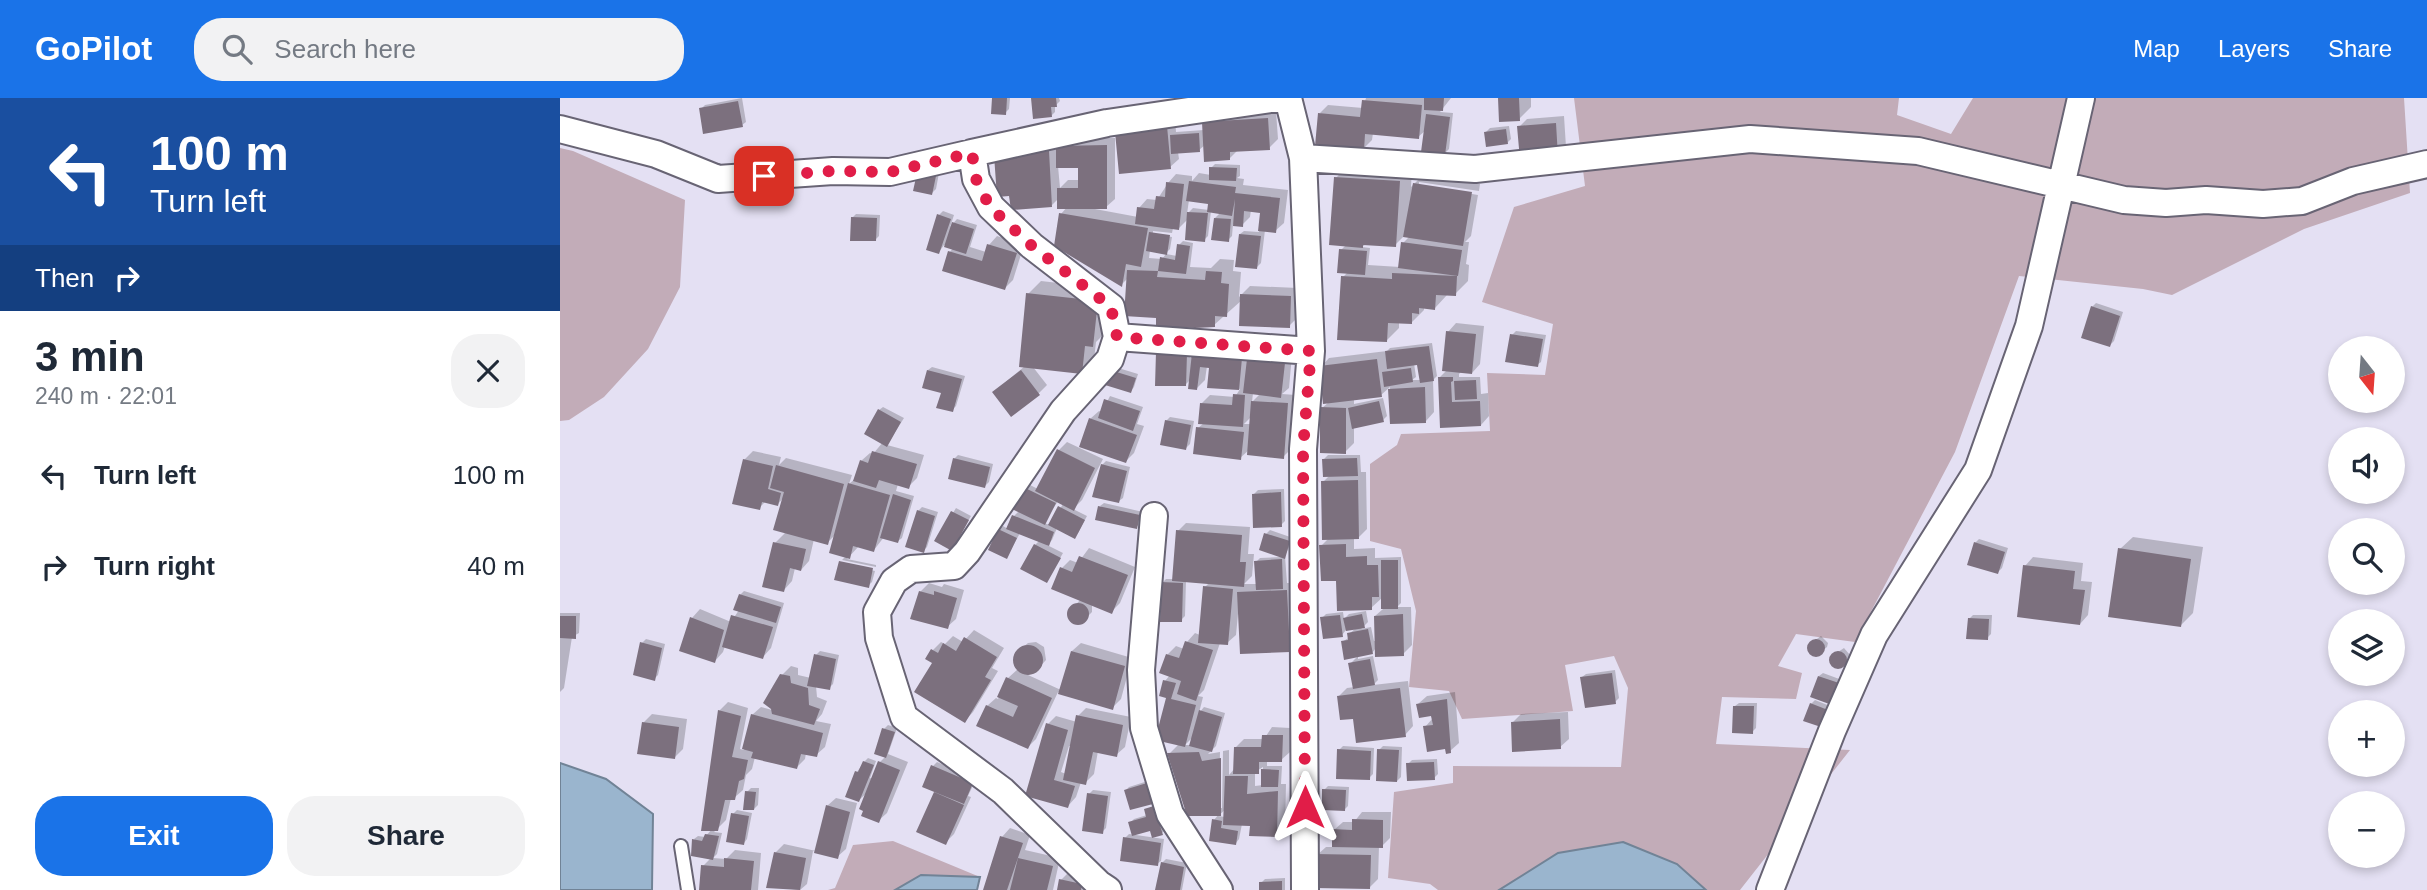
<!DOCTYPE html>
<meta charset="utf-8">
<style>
:root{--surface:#fff;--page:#f2f2f3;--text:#1f2937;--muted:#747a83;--accent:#1a73e8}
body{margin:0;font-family:Arial,sans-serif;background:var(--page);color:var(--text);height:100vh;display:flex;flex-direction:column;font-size:26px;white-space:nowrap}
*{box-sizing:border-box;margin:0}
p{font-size:23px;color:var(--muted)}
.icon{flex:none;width:38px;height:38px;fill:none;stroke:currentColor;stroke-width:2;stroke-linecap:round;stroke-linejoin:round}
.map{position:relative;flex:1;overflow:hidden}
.side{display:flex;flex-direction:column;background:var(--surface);width:560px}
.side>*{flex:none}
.guide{background:#1a4fa0;color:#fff;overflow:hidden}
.needle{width:46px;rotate:163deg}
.fabs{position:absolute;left:1768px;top:238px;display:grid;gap:14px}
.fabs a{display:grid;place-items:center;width:77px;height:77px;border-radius:50%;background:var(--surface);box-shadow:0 4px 10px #0003;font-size:35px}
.pin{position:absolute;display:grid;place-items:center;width:60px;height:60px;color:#fff;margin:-30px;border-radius:14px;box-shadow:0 4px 10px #0006}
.me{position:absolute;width:77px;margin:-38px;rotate:0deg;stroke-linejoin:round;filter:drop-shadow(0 0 5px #0008)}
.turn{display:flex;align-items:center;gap:24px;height:147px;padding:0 35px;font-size:32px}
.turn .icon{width:91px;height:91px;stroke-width:2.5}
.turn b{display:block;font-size:49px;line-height:60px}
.then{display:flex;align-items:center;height:66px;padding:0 35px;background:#0003;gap:14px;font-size:26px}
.round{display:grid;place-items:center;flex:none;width:74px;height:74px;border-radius:28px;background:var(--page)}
.summary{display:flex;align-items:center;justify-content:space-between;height:119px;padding:0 35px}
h1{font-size:42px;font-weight:600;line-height:52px}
.button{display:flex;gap:14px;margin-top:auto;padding:14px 35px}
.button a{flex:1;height:80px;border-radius:28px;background:var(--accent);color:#fff;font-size:28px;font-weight:600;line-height:80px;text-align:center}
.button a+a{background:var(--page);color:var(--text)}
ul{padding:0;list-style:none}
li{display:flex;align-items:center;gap:21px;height:91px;padding:0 35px}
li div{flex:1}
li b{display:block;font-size:26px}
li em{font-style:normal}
header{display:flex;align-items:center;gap:42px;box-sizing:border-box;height:98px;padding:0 35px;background:var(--accent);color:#fff}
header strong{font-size:33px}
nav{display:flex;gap:38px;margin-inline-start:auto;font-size:24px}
.search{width:490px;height:63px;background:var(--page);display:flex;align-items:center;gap:18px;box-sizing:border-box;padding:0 24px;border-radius:28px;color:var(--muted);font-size:26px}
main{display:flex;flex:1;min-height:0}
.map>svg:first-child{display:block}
.green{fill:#c2acb8}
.water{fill:#9ab5ce;stroke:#718396;stroke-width:2}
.shadow{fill:#0003;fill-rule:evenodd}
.building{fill:#7c707e}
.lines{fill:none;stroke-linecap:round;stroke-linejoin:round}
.service-casing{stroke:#686474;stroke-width:16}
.minor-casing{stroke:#686474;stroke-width:30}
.service{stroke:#fff;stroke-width:12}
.minor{stroke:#fff;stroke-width:26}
.route{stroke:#e11d48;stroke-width:12;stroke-dasharray:0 21.6}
</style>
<header>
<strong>GoPilot</strong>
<div class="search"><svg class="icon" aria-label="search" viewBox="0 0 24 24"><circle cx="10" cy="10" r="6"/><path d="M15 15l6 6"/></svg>Search here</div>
<nav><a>Map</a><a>Layers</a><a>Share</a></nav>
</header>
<main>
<section class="side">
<div class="guide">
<div class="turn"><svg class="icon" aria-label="left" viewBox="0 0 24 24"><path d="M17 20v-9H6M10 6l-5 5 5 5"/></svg><div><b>100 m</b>Turn left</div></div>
<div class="then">Then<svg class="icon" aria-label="right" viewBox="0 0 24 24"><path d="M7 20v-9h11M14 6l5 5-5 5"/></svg></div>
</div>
<div class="summary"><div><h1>3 min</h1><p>240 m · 22:01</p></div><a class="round"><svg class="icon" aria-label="close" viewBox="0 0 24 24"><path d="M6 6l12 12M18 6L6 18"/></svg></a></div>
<ul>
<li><svg class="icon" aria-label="left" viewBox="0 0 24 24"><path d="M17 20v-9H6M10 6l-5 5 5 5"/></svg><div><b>Turn left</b></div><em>100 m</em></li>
<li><svg class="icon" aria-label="right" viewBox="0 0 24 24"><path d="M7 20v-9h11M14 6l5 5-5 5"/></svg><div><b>Turn right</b></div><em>40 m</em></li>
</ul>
<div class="button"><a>Exit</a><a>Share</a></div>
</section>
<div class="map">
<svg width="1867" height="792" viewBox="0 0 1867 792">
<rect width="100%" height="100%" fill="#e4e0f3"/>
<path class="green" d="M1014 0H1339L1337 17 1391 36 1413 0H1844L1850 95 1744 131 1612 197 1583 191 1459 178 1395 354 1295 544 1236 536 1218 568 1242 575 1236 601 1162 599 1156 646 1290 652 1180 792H1146L1117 766 998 755 939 792H878L870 786 828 780 834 694 893 685V668L1061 669 1068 590 1054 558 1005 567 1013 613 902 621 889 593 849 589 856 513 841 451 810 443V366L837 347 841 336 930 333 927 275 985 277 993 226 922 204 954 109 1025 88Z
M0 50 13 53 125 102 120 189 88 251 44 299 9 322 0 323Z
M333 743 420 779 361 777 335 792H268L275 790 293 747Z"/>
<path class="water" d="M0 665 46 681 93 716 92 792H0Z
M1063 744 1117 766 1146 792H939L998 755Z
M361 777 420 779 417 792H335Z"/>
<path class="shadow" d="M182 0 186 24 182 27 141 11 145 7Z
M434 0H450L449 11 445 15Z
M473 0H499L500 3 495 8V14L491 18Z
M806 0H891L880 14 893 15 889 51 885 55 866 32 858 39 813 35 812 42 804 50 760 15 768 7 803 10Z
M940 0H971V9L959 21Z
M716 13 718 41 709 50 678 52 670 60 645 47 639 52 618 54 619 61 610 69 561 74 615 20 616 34 644 32V25L652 17Z
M1004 18 1006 49 998 58 959 29 967 21Z
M949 28 951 41 947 45 926 34 930 30Z
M506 40H555V101L546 109H535V111L578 119 579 110 587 101 597 102 608 85 616 76 632 78V83L639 75 651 77V70L655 66 680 67V78L677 80 684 81 683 87 728 92 724 125 715 133 705 132 701 165 697 169 680 136 684 133 699 134 701 113 691 112 690 119 682 127 673 126 672 138 668 142 655 120 661 114 651 113 648 138 644 142 629 120 618 131 613 130 612 135 593 133V136L612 139 610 151 606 155 590 152 589 160 602 161 606 156 617 158 619 147 623 143 633 145 630 169 651 170 660 161 674 162 673 173 681 174 679 199 690 188 738 190V219L729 228 682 202 654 227 598 218 569 179 562 186 501 116 507 109 499 100 492 107 451 96 436 58ZM498 68H519V82H508L500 90ZM629 102 650 105 649 112 633 110 627 116Z
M788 67 852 71 851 89 863 77 920 86 919 93 859 84V87L918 97 911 138 905 144H909L906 166 909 167 908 183 895 196 887 197 875 210 864 209V212L851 225 839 224V230L827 242 783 179 788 174 781 152 786 147 776 80ZM845 137 850 138 843 145 840 169 808 167 810 150 802 149 806 146 835 147Z
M359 75H379L376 91 372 95Z
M383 113 394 117 390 129 397 121 417 127 410 149 426 154 429 147 437 138 464 147 453 182 445 190 390 154 393 150 384 147 379 154V117Z
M296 116 320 117 319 138 315 142 292 120Z
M481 183 542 190 545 235 536 244 534 262 521 274 473 269 487 287 478 296 434 294 465 268 468 196Z
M1536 205 1563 214 1554 243 1550 247 1532 209Z
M896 225 924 228 920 266 912 275 901 274 899 276V279H920L921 296 928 295 929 318 921 327 881 328 879 280 887 272 888 234Z
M956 233 986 237 981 264 977 267 952 237Z
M872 245 877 278 873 282 874 314 866 323 831 324 830 289 821 297 794 301V306L823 300 827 318 823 322 794 329V345L784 355 762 310 769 304 761 269 769 260 827 253 830 250ZM854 265H859L861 282H852L856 279Z
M642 248 732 257 729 290 722 296 736 297 732 350 723 359 689 352 680 360 638 330 644 325 642 305 650 297 675 299 680 291 649 288 651 269 647 268 645 282 637 290 631 281 625 287 596 286 630 251V260ZM693 295 700 296 692 304ZM692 318 691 326H684Z
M372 269 405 278 396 308 392 312 368 272Z
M555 269 578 276 574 289 571 293 547 286Z
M550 298 583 309 577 326 584 328 574 355 566 363 530 321 539 313 542 314Z
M323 309 344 320 327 347 364 357 357 380 348 389 338 386 336 393 354 398 342 440 338 443 324 439 314 452 299 448 287 461 316 467V469L282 462 286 458 276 436 267 445 254 441 249 463 241 472 235 470 232 483 224 492 215 445 226 434 224 399 218 406 206 403 199 410 184 362 193 353 221 359 219 367 226 360 292 377 289 386 296 380 301 363 310 355 313 356 323 344 319 312Z
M610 319 634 323 630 346 626 350 606 323Z
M507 344 543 361 522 402 513 411 527 418 518 435 514 439 497 430 492 442 487 447 503 455 487 483 475 447 479 443 460 435 447 459 439 432 443 428 448 431 454 418 459 413 454 410 468 386 478 391 499 352ZM498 403 503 406 490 427 484 425Z
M398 357 433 366 429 384 425 388 394 361Z
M768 357H800L801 374H806L807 431 799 439H794V451L815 450V460L841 459V505L837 509H851L852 547 843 556 816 550 812 555 782 544 790 539 789 536 796 530 786 532 782 537 762 520 766 516 783 514 784 521 789 516 806 513 808 524 801 531 811 529 814 543H816L815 518 823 511V499L811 510 761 448 769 440 763 384 769 378 764 361Z
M546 363 570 369 563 400 559 403 542 367Z
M724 391 725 423 721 427 694 396 698 392Z
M544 405 583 414 580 426 576 429 540 408Z
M362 409 378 414 367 449 363 453 358 413Z
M396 410 411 418 392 451 376 443Z
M626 425 690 429 688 456H694L692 478 684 486H697L696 464 700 460 723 459 706 436 710 432 733 440 725 458 727 485H735L737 543 729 552 678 516 676 537 667 545H660L644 592 638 598 643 599 639 615 644 609 665 615 656 648 648 656 660 654 659 710H662L663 653 669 652V677L675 670 676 649 684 641H704L712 629 730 630V654L721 662H707V668H722L721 686H726L725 728 716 737 692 726H682L679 741 676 745 651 742 654 722 659 716 609 656 619 646 605 583 610 577 607 557 616 548 624 551 627 544 635 535 640 537 645 489 650 484 626 483 625 518 621 522 602 485 606 481H614L618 433ZM633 639 631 647H625ZM703 669V687L695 688V674ZM666 711 665 719 658 718Z
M1573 439 1643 449 1633 515 1621 527 1560 451Z
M1419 441 1448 450 1442 470 1438 474 1415 445Z
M529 450 575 469 560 505 551 514 532 506V514L520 526 514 525 509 514 521 501 502 470 510 462 518 465Z
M1473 459 1523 465 1521 483 1532 484 1528 517 1520 526 1465 468Z
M280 465 315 473 312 484 308 488Z
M369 485 382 489 384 486 404 492 396 521 387 529 360 494Z
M184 493 224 505 211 550 203 559 165 548 163 554 155 563 121 551 132 520 140 511 171 524 179 512 180 497Z
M0 515H20L19 535 12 539 4 590 0 594Z
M1413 517H1432L1431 536 1427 540 1409 521Z
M414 532 444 550 432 570 438 573 413 614 405 623 373 552 381 544 385 546 393 538 403 544Z
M1261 538 1268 545 1267 549 1256 558 1251 556 1248 550 1250 546Z
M86 541 105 546 98 577 94 581 82 545Z
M476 544 484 549 486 562 475 574 468 577 501 592 512 553 521 545 572 560 561 601 552 610 498 594 476 641 468 649 427 608 436 600 438 601 448 580 458 571 456 555 468 545Z
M1284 550 1290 557 1287 564 1278 570 1272 567V558Z
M260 553 279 557 273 586 269 590 256 588 257 599 267 603 262 616 256 623 271 626 265 649 256 657 246 655 245 661 237 669 195 659 192 671 186 677 183 692 174 700H171L166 722 154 734 162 735 157 756 153 760 166 761 175 752 201 755 198 792H141L143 768 151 760 134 741 138 738 145 739 152 731 159 613 168 604 188 610 180 651 184 652 192 617 201 609 216 613 222 577 231 568 238 570V577L251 580 256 557Z
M798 558V561L813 558 818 582 813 587 848 583 853 628 845 637 795 619 779 598 787 590 795 589 790 566Z
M1055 572 1059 600 1055 604 1022 579 1026 576Z
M1263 575 1282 582 1275 601 1259 578Z
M895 594 899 645 890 653 865 629 873 620 858 606 867 598Z
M1255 602 1270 608 1265 623 1251 606Z
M1179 605H1197L1196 630 1192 634 1175 608Z
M526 610 571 619 565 649 556 657 538 653 534 676 525 685 521 684 516 699 508 708 468 696 488 626 496 618 517 624 518 618ZM509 648H511L506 676 501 674Z
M1008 614 1009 641 1000 649 952 625 961 616Z
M92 616 127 621 123 651 115 659 83 625Z
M328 627 337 630 328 656 348 664 327 715 318 723 308 694 299 702 287 698 297 674 304 664 308 660 316 663 310 680 313 681 320 664 326 658 324 631Z
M783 648 814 650 813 676 809 680 779 652Z
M823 648 842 649 841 679 837 683 819 652Z
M877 661 878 676 874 680 848 666 852 662Z
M377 664 416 681 408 698 411 699 394 736 385 745 375 695 378 693 373 668Z
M591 682 596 700 592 704 571 710 566 692 569 689Z
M768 688 789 689 788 708 784 712 764 692Z
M191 690H199L198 707 194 711 187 694Z
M533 692 551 694 546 730 542 734 529 696Z
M276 700 297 705 286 751 277 759 253 753 247 786 240 792 208 788 215 755 224 746 256 753 267 708Z
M598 705 606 731 602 735 570 725 574 721 587 717 586 712Z
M177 712 192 715 187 741 184 745 173 716Z
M802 714H831L830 740 822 748H819L818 781 810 789 757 757 766 749H774V732L783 724H794Z
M450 730 470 737 465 752 500 760 493 792H425L442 739Z
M569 736 604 741 601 763 597 766 565 740Z
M606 761 627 765 622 792H597L602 765Z
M509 774 529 792H499L501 782Z
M725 780V792H701V785L705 781Z"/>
<path class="building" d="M432 0H447L446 17 431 16Z
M471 0H496L497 9H491L492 19 473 21Z
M864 0H884L883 13 864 12Z
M938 0H959L960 23 939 24Z
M802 2 862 7 859 41 805 36 804 52 755 48 758 15 800 19Z
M178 3 183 29 143 36 139 10Z
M866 16 890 19 885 57 861 54Z
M708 20 710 52 670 54V62L644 64 642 24Z
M996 25 998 59 960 62 957 28Z
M607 28 611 71 559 76 555 34Z
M946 31 948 46 926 49 924 34Z
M639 35 640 54 611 56 610 37Z
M547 47V111H497V90H518V70H496V48Z
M489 53 492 109 451 112 449 98 437 99 434 57Z
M649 69 677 70 676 83 649 82Z
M357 75 376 78 372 97 353 93Z
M774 79 840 83 836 149 803 147V150L769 147Z
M629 83 676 89 675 95 720 100 716 135 698 133 700 115 684 113 683 129 673 128 675 101 672 118 647 114 648 106 626 103Z
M606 84 624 86 619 132 575 126 577 109 594 111 596 98 605 99Z
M853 85 912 94 903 148 843 139Z
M627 114 648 115 645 144 625 142Z
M499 115 588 130 581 169 566 166 562 189 494 148Z
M377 116 391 121 379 156 366 152Z
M291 119 317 120 316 143H290Z
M654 120 671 121 669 144 651 142Z
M392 124 414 131 406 156 384 149Z
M589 134 610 137 607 157 586 153Z
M679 136 701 138 697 171 675 169Z
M841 144 902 152 898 178 838 170Z
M427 146 457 155 445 192 382 173 388 153 422 163Z
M617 146 630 148 626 176 598 173 600 159 615 162Z
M779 151 807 153 805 177 777 175Z
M567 172 598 173 597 179 645 182 646 173 662 174 661 185 669 186 667 219 655 218V229L635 230 596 228V220L564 218Z
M832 175 897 178 896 198 876 197 875 212 859 210V216L852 215V226L828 225 827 244 777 242 781 178 832 181Z
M466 195 530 202 537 212 533 249 525 248 522 276 459 269Z
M680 196 731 198 730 230 679 228Z
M1531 208 1560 218 1550 249 1521 240Z
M886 233 916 236 912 276 882 273Z
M950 236 983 241 978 269 945 264Z
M869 248 874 283 860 285 857 267 827 271 825 253Z
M596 254 627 255 626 288H595Z
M632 255 682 260 679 292 647 290 649 270 640 269 637 292 628 291Z
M687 261 725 265 721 300 683 295Z
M817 261 822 299 763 306 759 268Z
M851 270 853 284 824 289 822 274Z
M367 272 402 281 393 314 376 310 381 295 362 290Z
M461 272 480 297 451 319 432 294Z
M550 272 576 280 571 295 545 287Z
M878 279H893V283L891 284 892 304 920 303 921 328 880 330Z
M916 282 917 301 895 302 894 283Z
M865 289 866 325 830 326 828 291Z
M673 296 685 297 683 329 638 326 640 305 672 307Z
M544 301 580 313 573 333 538 320Z
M691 303 728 305 724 361 687 357Z
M819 303 824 324 792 331 788 310Z
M760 309 786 310V356L760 355Z
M318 311 341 324 327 349 304 336Z
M529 320 577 337 566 365 519 349Z
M605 322 631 327 626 352 600 347Z
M636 329 684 334 681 362 633 356Z
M497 351 535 370 514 413 475 393Z
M312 353 357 366 349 391 319 382 316 390 293 383 300 362 308 365Z
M393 360 430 369 425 390 388 381Z
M797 360 798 378 763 379 762 361Z
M183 361 213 368 208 391 221 395 218 408 202 404 200 412 172 406Z
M541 366 567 373 559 405 532 399Z
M216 367 284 386 268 447 213 432 224 394 210 390Z
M798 382 799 441 762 442 761 383Z
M288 385 330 397 314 454 293 448 290 461 269 455Z
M463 389 496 405 485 427 452 411Z
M721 394 722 429 693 430 692 396Z
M333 396 351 402 338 445 320 440Z
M498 408 525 422 515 441 488 427Z
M538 408 580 417 577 431 535 422Z
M357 412 375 418 364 455 345 449Z
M391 413 409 422 392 453 374 443Z
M452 417 494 434 489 448 446 431Z
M438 431 457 440 447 461 428 452Z
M616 432 682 437 680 464H686L684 489 612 483Z
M704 435 730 443 725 461 699 452Z
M213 444 246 451 241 473 230 470 224 494 202 489Z
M1414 444 1445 454 1438 476 1407 467Z
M474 446 501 460 487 485 460 471Z
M786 446V459L807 458V467H818L819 499H812V512L777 513 776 483H761L759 447Z
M1558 450 1631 461 1621 529 1548 519Z
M519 458 568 477 552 516 491 491 500 469 512 474Z
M722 461 723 491 696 492 694 463Z
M821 462H838V511H821Z
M279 463 313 470 309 490 274 482Z
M1463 467 1515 473 1513 491 1525 492 1520 527 1457 519Z
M601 484 623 485 622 524H600Z
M643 488 673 491 668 547 638 545Z
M727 492 730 554 680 556 677 494Z
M359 493 374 497V493L397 500 388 531 350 521Z
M179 496 221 509 216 525 173 512Z
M507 516a11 11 0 1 1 22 0a11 11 0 1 1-22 0Z
M802 516 805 530 786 533 783 520Z
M843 516 844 558 815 559 814 518Z
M171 517 213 529 203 561 162 549Z
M780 517 783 539 763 541 760 519Z
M0 518H16V541L0 540Z
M130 519 164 532 155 565 119 553Z
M1408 520 1429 521 1428 542 1406 541Z
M808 531 813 556 784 562 781 543 788 542 787 535Z
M404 539 437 559 425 579 431 582 405 625 354 594 372 565 365 561 371 551 378 555 383 545 396 553Z
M1247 550a9 9 0 1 1 18 0a9 9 0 1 1-18 0Z
M625 543 653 552 636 603 617 596 621 583 599 575 606 556 619 560Z
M80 544 102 550 95 583 73 577Z
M453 562a15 15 0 1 1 30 0a15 15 0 1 1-30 0Z
M1269 562a9 9 0 1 1 18 0a9 9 0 1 1-18 0Z
M511 553 565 568 553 612 498 596Z
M254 556 276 561 270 592 247 588Z
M810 561 815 587 793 591 788 565Z
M1052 575 1056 606 1025 610 1020 579Z
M220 576 230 578 231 585 248 590 249 607 260 611 254 627 212 616 211 611 203 605Z
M1258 578 1279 585 1272 607 1250 599Z
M446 579 492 600 468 651 416 628 426 607 453 619 458 608 437 599Z
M603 582 616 585 611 601 636 607 625 649 595 642 606 600 599 598Z
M840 590 846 639 796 645 793 621 780 622 777 598Z
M887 601 891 655 886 656 885 651 867 654 863 628 873 627 871 618 859 620 856 606Z
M1250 605 1268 612 1261 629 1243 623Z
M1173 608H1194L1193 636 1172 635Z
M158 612 181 618 172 659 188 662 184 681 179 683 175 702H165L158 733H141Z
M639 612 662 619 652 654 629 648Z
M191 616 263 635 257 659 241 656 237 671 191 660 193 654 182 651Z
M516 617 563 627 557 659 533 654 526 687 503 682Z
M1000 621 1001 651 952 654 951 624Z
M82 624 119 629 115 661 77 656Z
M486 625 508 632 494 682 515 688 508 710 465 698Z
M322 630 335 634 326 660 314 656Z
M702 637H723L722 664H699V676H673L674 649H701Z
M777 651 811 653 810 682 776 681Z
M817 651 839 652 837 684 816 683Z
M639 654 642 663 661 660V718H627L607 655Z
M303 663 314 667 299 704 285 699 295 673 298 674Z
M318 663 340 672 319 725 301 718 303 713 299 711Z
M874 664 875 682 847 683 846 665Z
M371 667 413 685 404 706 362 689Z
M701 671 719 672 718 689H701Z
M665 678H688L687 696 718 693 717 739 689 738 690 728 663 727Z
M587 685 593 706 570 712 564 692Z
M762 691 786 692 785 713 762 712Z
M185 693 196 694 194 712H183Z
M374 694 404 707 386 747 356 734Z
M527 695 548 698 543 736 522 733Z
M266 707 290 714 278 761 254 755Z
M594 708 603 737 592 740 590 733 572 738 568 724 586 719 584 711Z
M171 715 189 718 184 747 166 744Z
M652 721 662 723 661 730 678 733 676 747 649 743Z
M792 721 823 722V750L772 749V731L792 732Z
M145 736 159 738 153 762 131 758 132 741 142 743Z
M440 738 463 745 447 792H423Z
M563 739 601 745 598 768 560 763Z
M214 754 246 760 240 792 206 790Z
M755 756 811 757 810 791 755 790Z
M164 760 194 763 191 792H139L141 767 164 769Z
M458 760 493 768 487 792H450Z
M601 764 624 769 620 792H595Z
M499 781 522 786 521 792H497Z
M722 783V792H699V784Z"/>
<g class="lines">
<g class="service-casing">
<path id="service" d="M121 748 128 792"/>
</g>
<g class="minor-casing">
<path id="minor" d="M728 0 743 60 751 253 743 351 745 792
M0 31 96 56 158 81 273 73 330 74 412 55
M743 60 915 71 1190 41 1358 53 1564 102 1606 105 1646 102 1703 106 1742 103 1793 83 1867 66
M557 239 751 253
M594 418 581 572 584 630 610 716 659 792
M548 792 539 786 443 693 344 619 319 540 317 514 334 483 351 471 394 468 407 454 503 313 550 261 557 239 551 209 472 148 431 109 416 81 412 55 547 25 718 0
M1210 792 1272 633 1314 537 1418 372 1469 228 1521 0"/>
</g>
<use href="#service" class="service"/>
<use href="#minor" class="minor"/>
</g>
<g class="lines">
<path class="route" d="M204 78 273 73 330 74 412 55 416 81 430 109 472 148 551 209 557 239 751 253 743 351 745 709"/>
</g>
</svg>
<div class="fabs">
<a><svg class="needle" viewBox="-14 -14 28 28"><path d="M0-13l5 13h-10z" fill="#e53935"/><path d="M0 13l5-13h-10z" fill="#747a83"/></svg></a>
<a><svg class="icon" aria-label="sound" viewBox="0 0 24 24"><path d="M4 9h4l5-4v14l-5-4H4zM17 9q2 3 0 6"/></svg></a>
<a><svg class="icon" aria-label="search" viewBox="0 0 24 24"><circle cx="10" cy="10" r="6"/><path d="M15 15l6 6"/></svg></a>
<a><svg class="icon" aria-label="layers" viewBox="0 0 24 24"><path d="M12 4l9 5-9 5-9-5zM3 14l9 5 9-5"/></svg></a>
<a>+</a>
<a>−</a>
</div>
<div class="pin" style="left:204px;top:78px;background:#d93025"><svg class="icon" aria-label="arrive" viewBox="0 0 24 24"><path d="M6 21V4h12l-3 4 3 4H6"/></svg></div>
<svg class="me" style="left:745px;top:709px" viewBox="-20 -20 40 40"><path d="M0-17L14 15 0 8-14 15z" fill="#e11d48" stroke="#fff" stroke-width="4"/></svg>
</div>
</main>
